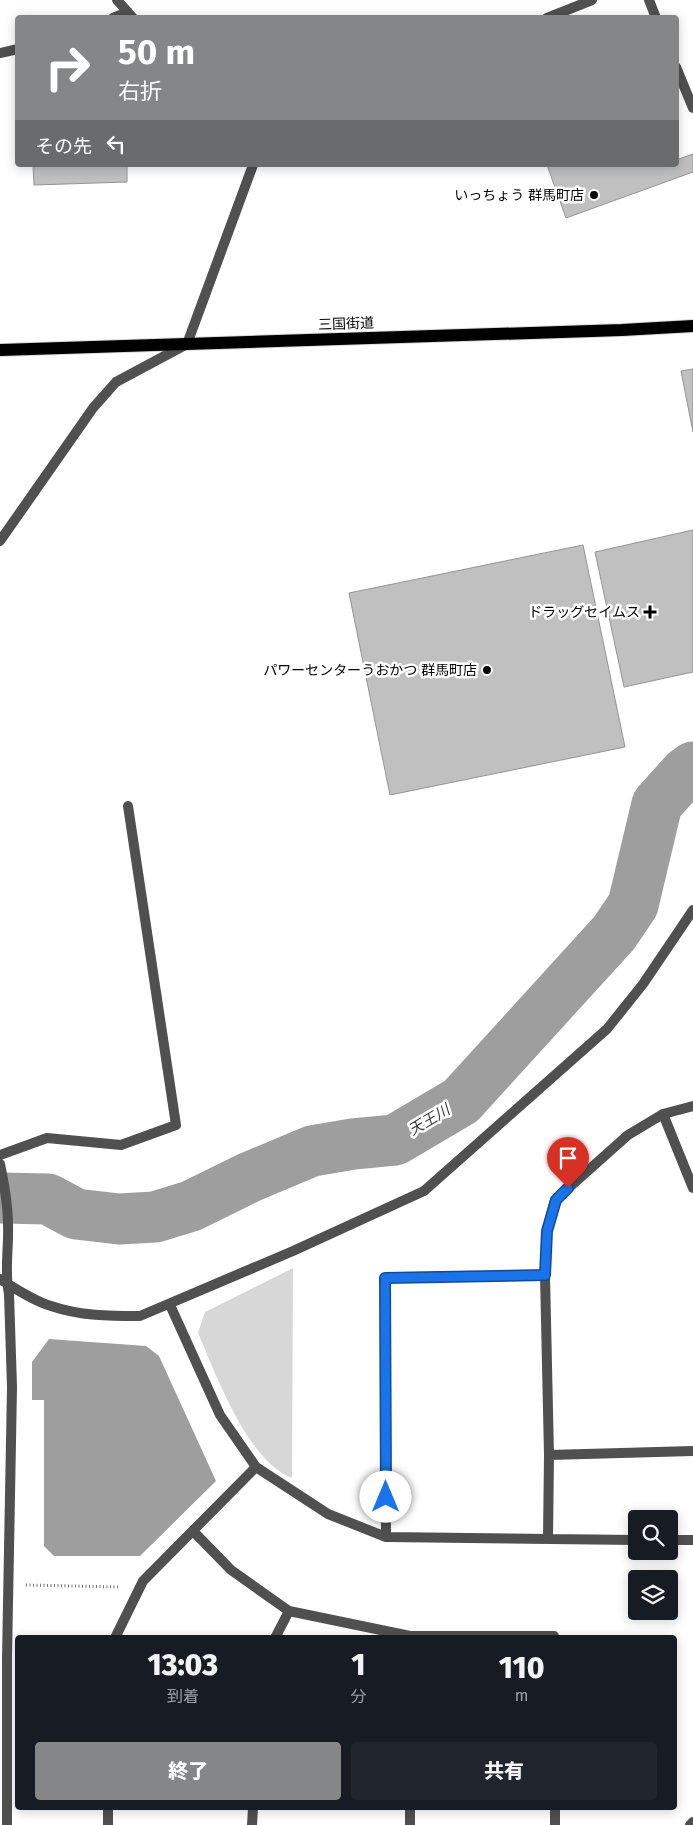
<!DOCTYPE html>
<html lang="ja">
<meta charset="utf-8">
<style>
:root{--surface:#171b24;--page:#20242c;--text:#f1f3f6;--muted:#9ea1a6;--accent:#858687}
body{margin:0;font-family:"Fira Sans","Noto Sans JP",sans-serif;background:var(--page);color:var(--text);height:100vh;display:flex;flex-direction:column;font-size:19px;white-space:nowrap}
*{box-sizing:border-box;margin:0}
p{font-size:16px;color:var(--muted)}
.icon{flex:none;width:28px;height:28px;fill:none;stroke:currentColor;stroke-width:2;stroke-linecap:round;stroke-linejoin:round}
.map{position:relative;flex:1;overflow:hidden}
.sheet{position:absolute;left:15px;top:1635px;width:662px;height:175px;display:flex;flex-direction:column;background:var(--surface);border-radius:5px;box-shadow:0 2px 12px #0003}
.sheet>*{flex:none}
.hud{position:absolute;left:15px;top:15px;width:664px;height:152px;border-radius:5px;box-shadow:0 2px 12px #0003;background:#858687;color:#fff;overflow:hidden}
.buttons{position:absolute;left:628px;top:1510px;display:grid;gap:10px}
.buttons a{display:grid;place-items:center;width:50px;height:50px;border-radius:5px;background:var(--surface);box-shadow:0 2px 12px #0003;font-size:25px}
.pin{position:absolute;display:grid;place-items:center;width:42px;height:42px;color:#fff;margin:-51px -21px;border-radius:50% 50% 50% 0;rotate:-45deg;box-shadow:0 0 5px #0007}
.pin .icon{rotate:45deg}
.me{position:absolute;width:55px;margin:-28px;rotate:0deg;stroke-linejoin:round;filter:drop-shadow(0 0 4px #0008)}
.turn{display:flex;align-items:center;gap:18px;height:105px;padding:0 20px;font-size:22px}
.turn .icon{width:65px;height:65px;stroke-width:2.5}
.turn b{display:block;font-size:35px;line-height:42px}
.then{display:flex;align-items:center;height:48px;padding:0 20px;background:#0003;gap:10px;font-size:19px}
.eta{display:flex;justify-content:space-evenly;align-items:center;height:85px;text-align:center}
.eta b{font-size:30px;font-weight:800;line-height:35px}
.primary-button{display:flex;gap:10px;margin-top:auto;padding:10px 20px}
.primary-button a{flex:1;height:58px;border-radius:5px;background:var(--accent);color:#fff;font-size:20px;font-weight:800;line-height:58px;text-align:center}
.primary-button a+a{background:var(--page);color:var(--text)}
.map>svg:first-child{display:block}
.green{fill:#d7d7d7}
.water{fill:#9e9e9e}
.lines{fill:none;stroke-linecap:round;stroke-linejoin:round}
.river{stroke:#9e9e9e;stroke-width:51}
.building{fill:#c0c0c0;stroke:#949494}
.primary-casing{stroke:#dbdbdb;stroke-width:14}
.path{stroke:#727272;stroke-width:3;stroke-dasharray:1 2.5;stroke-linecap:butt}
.minor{stroke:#505050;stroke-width:10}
.primary{stroke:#000;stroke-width:12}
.route-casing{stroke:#114b97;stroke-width:12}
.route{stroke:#1a73e8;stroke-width:9}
.poi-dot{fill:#000;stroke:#fff;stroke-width:2}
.labels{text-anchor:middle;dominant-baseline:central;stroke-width:5;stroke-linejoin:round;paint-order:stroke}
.poi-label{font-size:14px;fill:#000;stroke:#fff;text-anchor:end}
.street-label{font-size:14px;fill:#000;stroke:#fff}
.water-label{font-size:15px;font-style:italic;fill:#3f3f3f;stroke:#fff}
</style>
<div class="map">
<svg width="693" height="1825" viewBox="0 0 693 1825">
<rect width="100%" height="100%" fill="#fff"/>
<path class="green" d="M293 1268 292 1478C247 1461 216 1374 198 1333L205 1312Z"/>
<path class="water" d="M49 1339 146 1346 159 1356 216 1481 140 1556H54L44 1546V1400H32V1362Z"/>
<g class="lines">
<path class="river" d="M0 1198 48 1199 76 1214 119 1219 155 1217 191 1206 250 1177 312 1151 353 1144 395 1140 461 1101 614 933 633 905 657 804 685 773 693 767"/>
</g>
<path class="building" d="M693 154V172L566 218 547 165H676V160Z
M33 165H127V182L34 185Z
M693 369V432L681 371Z
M693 530V672L624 687 595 552Z
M583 545 625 747 390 795 349 593Z"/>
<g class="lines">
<g class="primary-casing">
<path id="primary" d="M0 350 622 330 693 326"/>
</g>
<path class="path" d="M26 1585 120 1587"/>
<path class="minor" d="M117 0 133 18
M649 0 656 18
M113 18 128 12
M547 18 592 0
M0 53 18 49
M676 67 693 108
M0 541 93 408 116 382 187 344 253 165
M663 1114 693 1188
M0 1155 47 1138 121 1145 176 1125 128 806
M0 1164C4 1183 8 1205 8 1225 9 1248 4 1272 9 1294L12 1387 7 1658V1825
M0 1279C16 1289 34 1301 51 1306 80 1316 110 1316 140 1316L293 1251 424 1191 607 1029 643 984 693 910
M170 1305 220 1415 256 1467 328 1514 386 1537 636 1540
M549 1455 693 1451
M194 1532 231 1570 289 1611 410 1636H554V1638
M386 1537 385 1278 545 1275
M548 1539 549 1455 545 1275 547 1231 555 1200 628 1135 663 1114 693 1106
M669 1540H693
M115 1638 143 1581 256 1467
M275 1638 289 1611
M108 1808V1825
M410 1808V1825
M555 1808V1825
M252 1825 253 1808
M690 1825 693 1822"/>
<use href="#primary" class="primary"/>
</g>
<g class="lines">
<g class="route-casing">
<path id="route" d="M386 1497 385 1278 545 1275 547 1231 556 1200 568 1188"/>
</g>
<use href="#route" class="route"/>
</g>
<g class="poi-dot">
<circle cx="594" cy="195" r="5"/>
<path d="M647.5 604.5h5v5h5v5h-5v5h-5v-5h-5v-5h5z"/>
<circle cx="487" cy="670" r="5"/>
</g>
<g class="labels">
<g class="poi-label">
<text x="584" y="195">いっちょう 群馬町店</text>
<text x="640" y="612">ドラッグセイムス</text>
<text x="477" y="670">パワーセンターうおかつ 群馬町店</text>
</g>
<g class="street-label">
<text transform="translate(346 324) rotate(-2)">三国街道</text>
</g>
<g class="water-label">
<text transform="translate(429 1120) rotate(-31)">天王川</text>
</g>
</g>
</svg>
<div class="buttons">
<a><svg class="icon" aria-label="search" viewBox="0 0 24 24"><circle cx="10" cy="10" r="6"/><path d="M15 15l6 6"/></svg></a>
<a><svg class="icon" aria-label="layers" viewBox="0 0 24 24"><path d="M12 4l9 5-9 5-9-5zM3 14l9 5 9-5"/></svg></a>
</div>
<div class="pin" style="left:568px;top:1188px;background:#d93025"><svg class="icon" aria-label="arrive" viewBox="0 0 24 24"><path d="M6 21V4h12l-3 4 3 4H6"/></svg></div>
<svg class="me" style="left:386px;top:1497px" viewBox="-20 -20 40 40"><circle r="19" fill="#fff"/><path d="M0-13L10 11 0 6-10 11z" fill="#1a73e8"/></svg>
<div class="hud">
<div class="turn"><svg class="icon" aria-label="right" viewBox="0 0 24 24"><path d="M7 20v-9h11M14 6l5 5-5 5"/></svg><div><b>50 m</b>右折</div></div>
<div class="then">その先<svg class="icon" aria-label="left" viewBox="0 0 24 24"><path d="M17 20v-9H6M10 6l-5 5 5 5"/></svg></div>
</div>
<section class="sheet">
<div class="eta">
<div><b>13:03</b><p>到着</p></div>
<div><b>1</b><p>分</p></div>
<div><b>110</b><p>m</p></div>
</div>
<div class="primary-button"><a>終了</a><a>共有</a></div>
</section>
</div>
